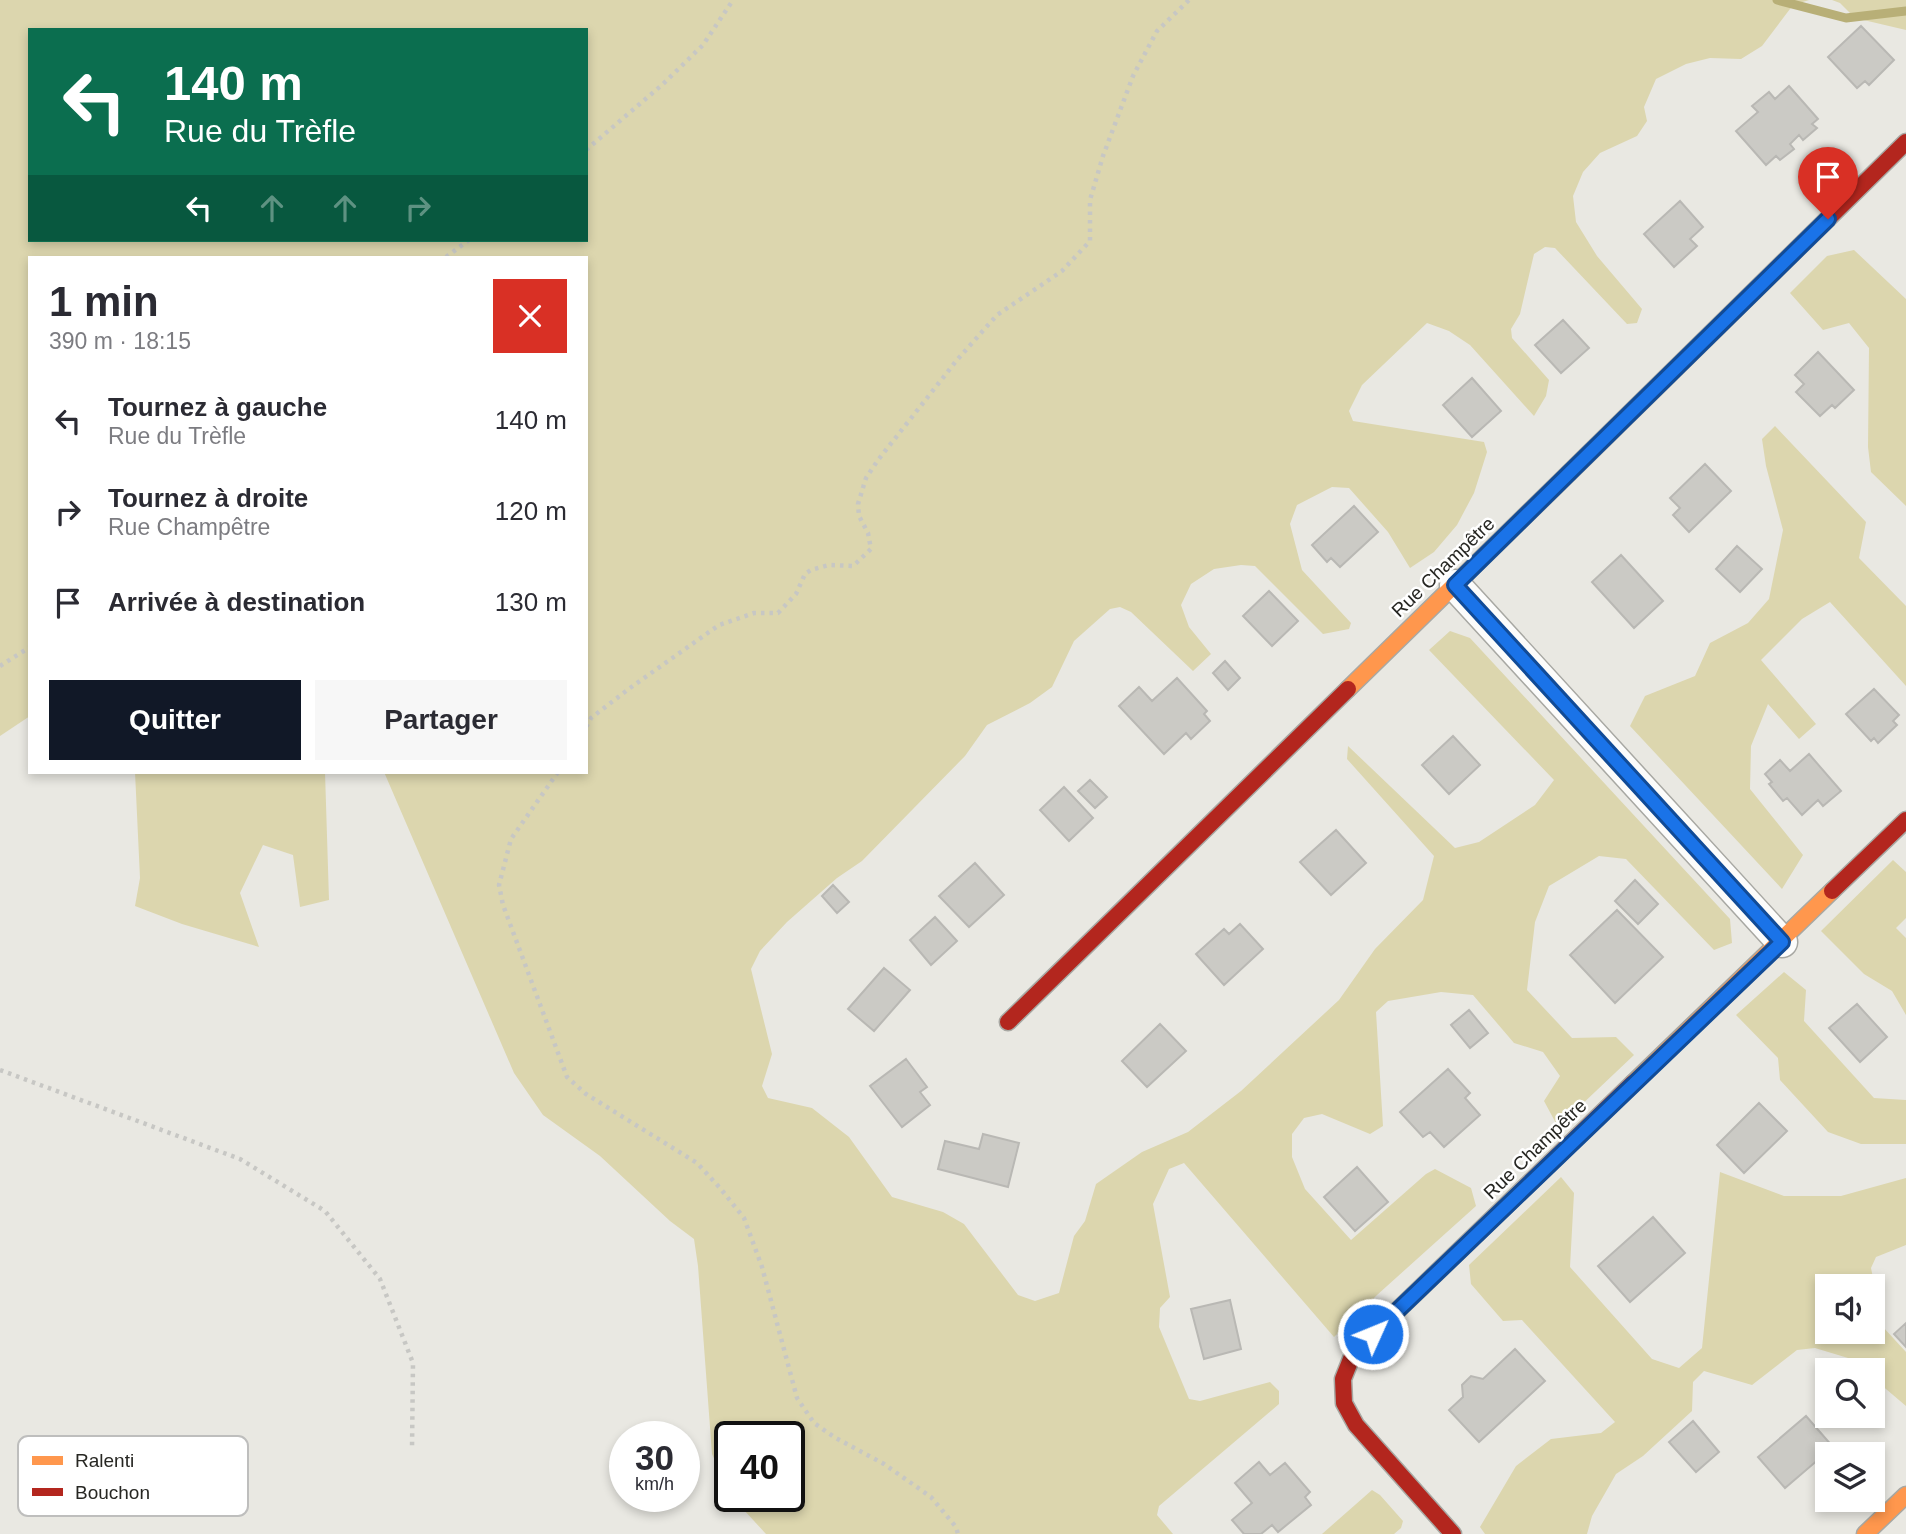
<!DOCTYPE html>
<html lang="fr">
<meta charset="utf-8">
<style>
:root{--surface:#fff;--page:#f7f7f7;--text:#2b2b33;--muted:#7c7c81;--accent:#111827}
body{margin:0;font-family:Helvetica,sans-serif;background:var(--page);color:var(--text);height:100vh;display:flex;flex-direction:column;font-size:26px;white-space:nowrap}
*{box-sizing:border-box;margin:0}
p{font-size:23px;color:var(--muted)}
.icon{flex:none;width:38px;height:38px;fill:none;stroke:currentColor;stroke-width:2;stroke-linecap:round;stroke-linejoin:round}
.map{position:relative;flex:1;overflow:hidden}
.side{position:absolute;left:28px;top:256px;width:560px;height:518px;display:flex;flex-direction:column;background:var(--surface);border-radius:0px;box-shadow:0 4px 10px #0003}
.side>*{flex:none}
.hud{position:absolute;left:28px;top:28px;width:560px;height:214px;border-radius:0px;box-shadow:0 4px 10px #0003;background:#0b6e4f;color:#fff;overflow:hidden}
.tools{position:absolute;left:1815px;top:1274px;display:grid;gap:14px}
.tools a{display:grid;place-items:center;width:70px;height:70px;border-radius:0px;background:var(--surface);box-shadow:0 4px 10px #0003;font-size:35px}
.speed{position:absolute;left:609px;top:1421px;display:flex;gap:14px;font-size:35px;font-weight:700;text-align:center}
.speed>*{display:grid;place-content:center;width:91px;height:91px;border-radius:50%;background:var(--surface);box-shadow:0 4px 10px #0003;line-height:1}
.speed small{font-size:18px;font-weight:400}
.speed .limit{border:4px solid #111;border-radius:10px;background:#fff;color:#111}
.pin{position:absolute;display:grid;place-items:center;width:60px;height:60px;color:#fff;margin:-72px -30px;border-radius:50% 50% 50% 0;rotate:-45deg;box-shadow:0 0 7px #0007}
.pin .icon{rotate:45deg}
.me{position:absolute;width:77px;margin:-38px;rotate:46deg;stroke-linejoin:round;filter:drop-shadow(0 0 5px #0008)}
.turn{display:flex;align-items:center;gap:24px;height:147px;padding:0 21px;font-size:32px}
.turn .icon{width:91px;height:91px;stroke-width:2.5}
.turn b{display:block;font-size:49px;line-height:60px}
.lanes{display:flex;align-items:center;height:66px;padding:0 21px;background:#0003;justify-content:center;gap:35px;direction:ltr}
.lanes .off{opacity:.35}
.round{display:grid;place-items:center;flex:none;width:74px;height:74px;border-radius:0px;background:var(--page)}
.summary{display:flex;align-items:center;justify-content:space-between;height:119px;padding:0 21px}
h1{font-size:42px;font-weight:700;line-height:52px}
.action{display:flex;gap:14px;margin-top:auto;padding:14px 21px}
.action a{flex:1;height:80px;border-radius:0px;background:var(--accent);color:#fff;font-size:28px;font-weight:700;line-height:80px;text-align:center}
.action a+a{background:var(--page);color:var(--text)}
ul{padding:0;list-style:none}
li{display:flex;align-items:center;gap:21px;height:91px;padding:0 21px}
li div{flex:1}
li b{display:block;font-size:26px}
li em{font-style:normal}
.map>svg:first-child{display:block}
.green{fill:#dcd6ae;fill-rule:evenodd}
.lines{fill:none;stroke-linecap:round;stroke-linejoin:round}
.stream{stroke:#b8af77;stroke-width:9}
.building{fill:#cbcac5;stroke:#b9b8b4;stroke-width:2}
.street-casing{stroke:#a8a8a3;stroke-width:33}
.slow-casing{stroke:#a8a8a3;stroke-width:19}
.jam-casing{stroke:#a8a8a3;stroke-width:19}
.path{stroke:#c7c7c4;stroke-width:4.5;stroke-dasharray:3.5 5;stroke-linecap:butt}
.street{stroke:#fcfcfb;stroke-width:30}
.slow{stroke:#ff974d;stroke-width:16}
.jam{stroke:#b3261e;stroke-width:16}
.route-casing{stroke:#114b97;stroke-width:18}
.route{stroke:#1a73e8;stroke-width:12}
.labels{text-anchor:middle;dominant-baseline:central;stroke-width:5;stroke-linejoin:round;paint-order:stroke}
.street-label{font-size:19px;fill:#272723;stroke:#fff}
.key{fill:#fff;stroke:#bebebd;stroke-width:2}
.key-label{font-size:19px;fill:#272723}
</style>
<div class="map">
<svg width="1906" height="1534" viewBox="0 0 1906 1534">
<rect width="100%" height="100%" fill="#e9e8e2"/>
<path class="green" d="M0 0H1809L1793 5 1762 46 1741 59 1710 58 1686 64 1656 79 1644 107 1647 121 1637 136 1600 153 1583 172 1573 196 1576 222 1597 256 1642 309 1637 323 1627 324 1555 248 1545 247 1534 254 1520 314 1511 329 1512 338 1549 380 1546 396 1534 416 1470 345 1449 331 1427 323 1362 385 1349 411 1353 421 1484 442 1487 452 1474 493 1457 525 1434 552 1410 568 1388 532 1349 488 1332 487 1297 505 1290 524 1302 570 1351 623 1349 629 1323 634 1255 566 1241 565 1214 569 1191 584 1181 605 1189 627 1211 654 1193 671 1131 612 1120 607 1110 609 1074 641 1052 687 1030 703 987 725 965 756 862 861 837 878 787 922 760 951 751 969 772 1054 762 1086 768 1098 812 1108 849 1137 892 1197 943 1212 964 1224 1018 1295 1035 1301 1059 1293 1074 1236 1085 1221 1096 1184 1142 1152 1188 1132 1241 1091 1339 1000 1375 949 1423 900 1434 856 1347 759 1348 746 1455 848 1479 842 1535 805 1554 780 1429 650 1450 631 1470 638 1730 919 1732 943 1714 950 1626 859 1599 856 1549 886 1535 922 1527 990 1572 1038 1616 1037 1634 1055 1558 1127 1544 1101 1560 1076 1543 1052 1514 1043 1473 995 1441 992 1388 1001 1376 1012 1383 1126 1370 1134 1322 1114 1304 1118 1292 1134V1157L1305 1189 1351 1240 1426 1174 1435 1169 1471 1188 1476 1206 1377 1295 1334 1337 1184 1163 1169 1169 1153 1204 1170 1297 1160 1308 1159 1327 1189 1399 1200 1401 1270 1382 1279 1391V1404L1159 1506 1157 1515 1173 1534H766L731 1496H789V1437H730V1494L712 1454 698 1266 694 1239 670 1221 600 1156 543 1115 514 1073 384 772H586V257H30V716L0 736ZM30 30H586V240H30Z
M1832 0H1906V30L1855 18 1840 3Z
M1854 250 1906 299V506L1871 472 1868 447 1869 348 1849 323 1823 330 1790 293 1827 256Z
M1775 426 1866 522 1859 558 1906 606V686L1830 602 1802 619 1761 660 1816 724 1799 739 1768 704 1751 746 1750 789 1803 855 1782 889 1630 726 1645 696 1695 676 1710 643 1748 623 1769 599 1783 530 1766 466 1762 439Z
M135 772H325L329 900 300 907 293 855 263 845 240 893 259 947 182 924 135 906 140 878Z
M1893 860 1906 872V918L1896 928 1906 938V1015L1892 991 1864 974 1821 931Z
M1784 972 1806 990 1804 1021 1874 1098 1906 1100V1144H1861L1828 1132 1780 1080 1778 1058 1736 1015Z
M1720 1172 1784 1196H1841L1906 1178V1245L1876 1257 1871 1268 1883 1327 1906 1352V1406L1873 1378 1872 1370H1863L1848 1358 1815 1348 1797 1350 1752 1385 1704 1371 1693 1382 1692 1411 1643 1456 1616 1474 1592 1516 1587 1534H1485L1480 1527 1516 1466 1551 1439 1601 1433 1615 1422 1522 1320 1503 1321 1471 1284 1469 1265 1561 1177 1574 1193 1570 1267 1652 1359 1679 1368 1702 1348ZM1827 1286H1872V1332H1827Z
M1372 1490 1380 1495 1403 1521 1401 1528 1394 1534H1322Z"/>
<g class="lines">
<path class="stream" d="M1777 0 1846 18 1906 11"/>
</g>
<path class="building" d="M1861 26 1894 60 1869 85 1865 81 1857 88 1828 57Z
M1789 86 1818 119 1812 124 1817 128 1803 140 1799 135 1790 144 1794 149 1780 160 1776 156 1766 165 1736 131 1758 112 1752 106 1769 92 1775 99Z
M1680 201 1703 227 1690 239 1697 246 1674 267 1644 234Z
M1563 320 1589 348 1561 373 1535 345Z
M1818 352 1854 390 1835 408 1832 405 1820 416 1796 392 1804 384 1795 375Z
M1472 378 1501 411 1472 437 1443 405Z
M1705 464 1731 491 1689 532 1673 515 1680 508 1670 498Z
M1354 506 1378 532 1340 567 1331 558 1327 562 1312 545Z
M1737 546 1762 569 1740 592 1716 569Z
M1621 555 1663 601 1634 628 1592 582Z
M1269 591 1298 621 1272 646 1243 616Z
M1225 661 1240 678 1228 690 1213 673Z
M1177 678 1207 711 1204 714 1210 721 1191 739 1186 733 1164 754 1119 706 1139 687 1152 701Z
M1874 689 1899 715 1893 721 1897 725 1878 743 1874 738 1871 741 1846 714Z
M1453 736 1480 765 1449 794 1422 765Z
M1809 754 1841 791 1823 806 1818 800 1802 815 1787 798 1783 801 1769 784 1772 782 1765 774 1780 760 1790 771Z
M1090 780 1107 797 1095 808 1078 791Z
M1064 787 1093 818 1069 841 1040 810Z
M1336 830 1366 863 1331 895 1300 862Z
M975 863 1004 895 969 927 939 896Z
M1635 880 1658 904 1638 924 1615 901Z
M833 885 849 902 837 913 822 896Z
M1617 910 1663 957 1615 1003 1570 955Z
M935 917 957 941 931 965 910 940Z
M1240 924 1263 949 1224 985 1196 954 1224 929 1229 934Z
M884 968 910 990 874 1031 848 1009Z
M1857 1004 1887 1037 1860 1062 1829 1028Z
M1469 1010 1488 1033 1470 1048 1451 1025Z
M1160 1024 1186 1051 1147 1087 1122 1061Z
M906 1059 927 1087 920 1092 930 1105 902 1127 870 1086Z
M1448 1069 1470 1093 1465 1098 1480 1115 1444 1147 1430 1132 1423 1137 1400 1112Z
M1759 1103 1787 1131 1744 1173 1717 1145Z
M983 1134 1019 1143 1008 1187 938 1169 945 1141 979 1149Z
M1357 1167 1388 1202 1355 1231 1324 1197Z
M1653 1217 1685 1253 1630 1302 1598 1266Z
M1230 1300 1241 1349 1204 1359 1191 1309Z
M1906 1323V1347L1894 1334Z
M1515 1349 1545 1381 1479 1442 1449 1410 1463 1397 1462 1385 1471 1376 1483 1379Z
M1806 1416 1833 1447 1785 1488 1758 1457Z
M1693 1421 1719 1452 1696 1472 1669 1442Z
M1259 1462 1270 1475 1285 1463 1310 1492 1305 1497 1311 1505 1278 1532 1272 1525 1261 1534H1244L1232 1520 1252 1503 1235 1483Z"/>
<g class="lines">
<g class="street-casing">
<path id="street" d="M1455 585 1782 942"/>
</g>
<g class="slow-casing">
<path id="slow" d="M1348 689 1569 473
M1633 1083 1832 891
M1865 1534 1906 1495"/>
</g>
<g class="jam-casing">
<path id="jam" d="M1569 473 1906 142
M1832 891 1906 820
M1008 1022 1348 689
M1453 1534 1356 1425 1344 1403 1343 1379 1351 1359 1373 1334 1633 1083"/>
</g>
<path class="path" d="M586 150 663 84 703 45 733 0
M446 257 469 240
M0 666 30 647
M586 727 591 718 630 688 719 625 754 613H778L796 594 805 574 811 570 829 565 853 566 871 549 868 533 859 516 858 504 866 478 878 460 957 360 997 315 1062 271 1090 241V200L1103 156 1133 76 1157 31 1189 0
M558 772 511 839 499 885 503 905 567 1077 586 1094 697 1163 720 1188 744 1218 762 1267 797 1398 814 1423 834 1437 884 1464 931 1497 956 1527 958 1534
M0 1070 240 1159 325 1211 380 1279 413 1363 412 1449"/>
<use href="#street" class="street"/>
<use href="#slow" class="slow"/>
<use href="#jam" class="jam"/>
</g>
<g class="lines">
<g class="route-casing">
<path id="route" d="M1373 1334 1782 942 1455 585 1828 219"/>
</g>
<use href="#route" class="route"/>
</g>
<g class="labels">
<g class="street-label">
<text transform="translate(1443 567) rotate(-44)">Rue Champêtre</text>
<text transform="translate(1535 1149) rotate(-44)">Rue Champêtre</text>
</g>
</g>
<rect x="18" y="1436" width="230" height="80" rx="10" class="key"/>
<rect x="32" y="1456" width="31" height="9" fill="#ff974d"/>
<rect x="32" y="1488" width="31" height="8" fill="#b3261e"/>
<g class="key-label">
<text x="75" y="1467">Ralenti</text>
<text x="75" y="1499">Bouchon</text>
</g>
</svg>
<div class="tools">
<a><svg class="icon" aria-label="sound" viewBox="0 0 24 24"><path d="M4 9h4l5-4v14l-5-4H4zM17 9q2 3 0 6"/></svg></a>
<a><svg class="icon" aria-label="search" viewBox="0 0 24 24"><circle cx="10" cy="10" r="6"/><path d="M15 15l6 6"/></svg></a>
<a><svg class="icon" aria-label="layers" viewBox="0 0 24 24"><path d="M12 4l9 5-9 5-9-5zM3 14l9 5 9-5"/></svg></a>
</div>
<div class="speed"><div>30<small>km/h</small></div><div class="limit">40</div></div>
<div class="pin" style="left:1828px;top:219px;background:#d93025"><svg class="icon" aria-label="arrive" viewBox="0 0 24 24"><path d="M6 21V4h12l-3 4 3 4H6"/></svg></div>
<svg class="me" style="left:1373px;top:1334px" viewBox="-20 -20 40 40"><circle r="17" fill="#1a73e8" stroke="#fff" stroke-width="3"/><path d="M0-11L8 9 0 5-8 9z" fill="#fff"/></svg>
<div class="hud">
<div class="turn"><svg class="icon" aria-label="left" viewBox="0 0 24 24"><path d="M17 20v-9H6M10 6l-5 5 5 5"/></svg><div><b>140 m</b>Rue du Trèfle</div></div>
<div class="lanes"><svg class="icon" aria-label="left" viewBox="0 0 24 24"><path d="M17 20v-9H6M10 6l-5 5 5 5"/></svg><svg class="icon off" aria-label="ahead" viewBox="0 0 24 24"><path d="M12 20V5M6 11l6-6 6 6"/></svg><svg class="icon off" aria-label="ahead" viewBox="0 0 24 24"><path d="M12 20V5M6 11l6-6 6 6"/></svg><svg class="icon off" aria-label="right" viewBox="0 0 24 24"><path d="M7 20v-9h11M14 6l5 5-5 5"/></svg></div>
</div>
<section class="side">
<div class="summary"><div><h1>1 min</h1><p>390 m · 18:15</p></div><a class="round" style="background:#d93025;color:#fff"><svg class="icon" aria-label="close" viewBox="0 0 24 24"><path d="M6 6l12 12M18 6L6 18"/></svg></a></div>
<ul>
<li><svg class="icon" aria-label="left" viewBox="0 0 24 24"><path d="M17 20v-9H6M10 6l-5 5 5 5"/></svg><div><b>Tournez à gauche</b><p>Rue du Trèfle</p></div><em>140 m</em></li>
<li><svg class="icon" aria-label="right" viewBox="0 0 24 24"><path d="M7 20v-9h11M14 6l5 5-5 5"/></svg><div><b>Tournez à droite</b><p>Rue Champêtre</p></div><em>120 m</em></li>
<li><svg class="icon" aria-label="arrive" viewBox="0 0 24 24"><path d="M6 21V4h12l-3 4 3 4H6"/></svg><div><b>Arrivée à destination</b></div><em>130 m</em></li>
</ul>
<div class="action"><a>Quitter</a><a>Partager</a></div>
</section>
</div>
